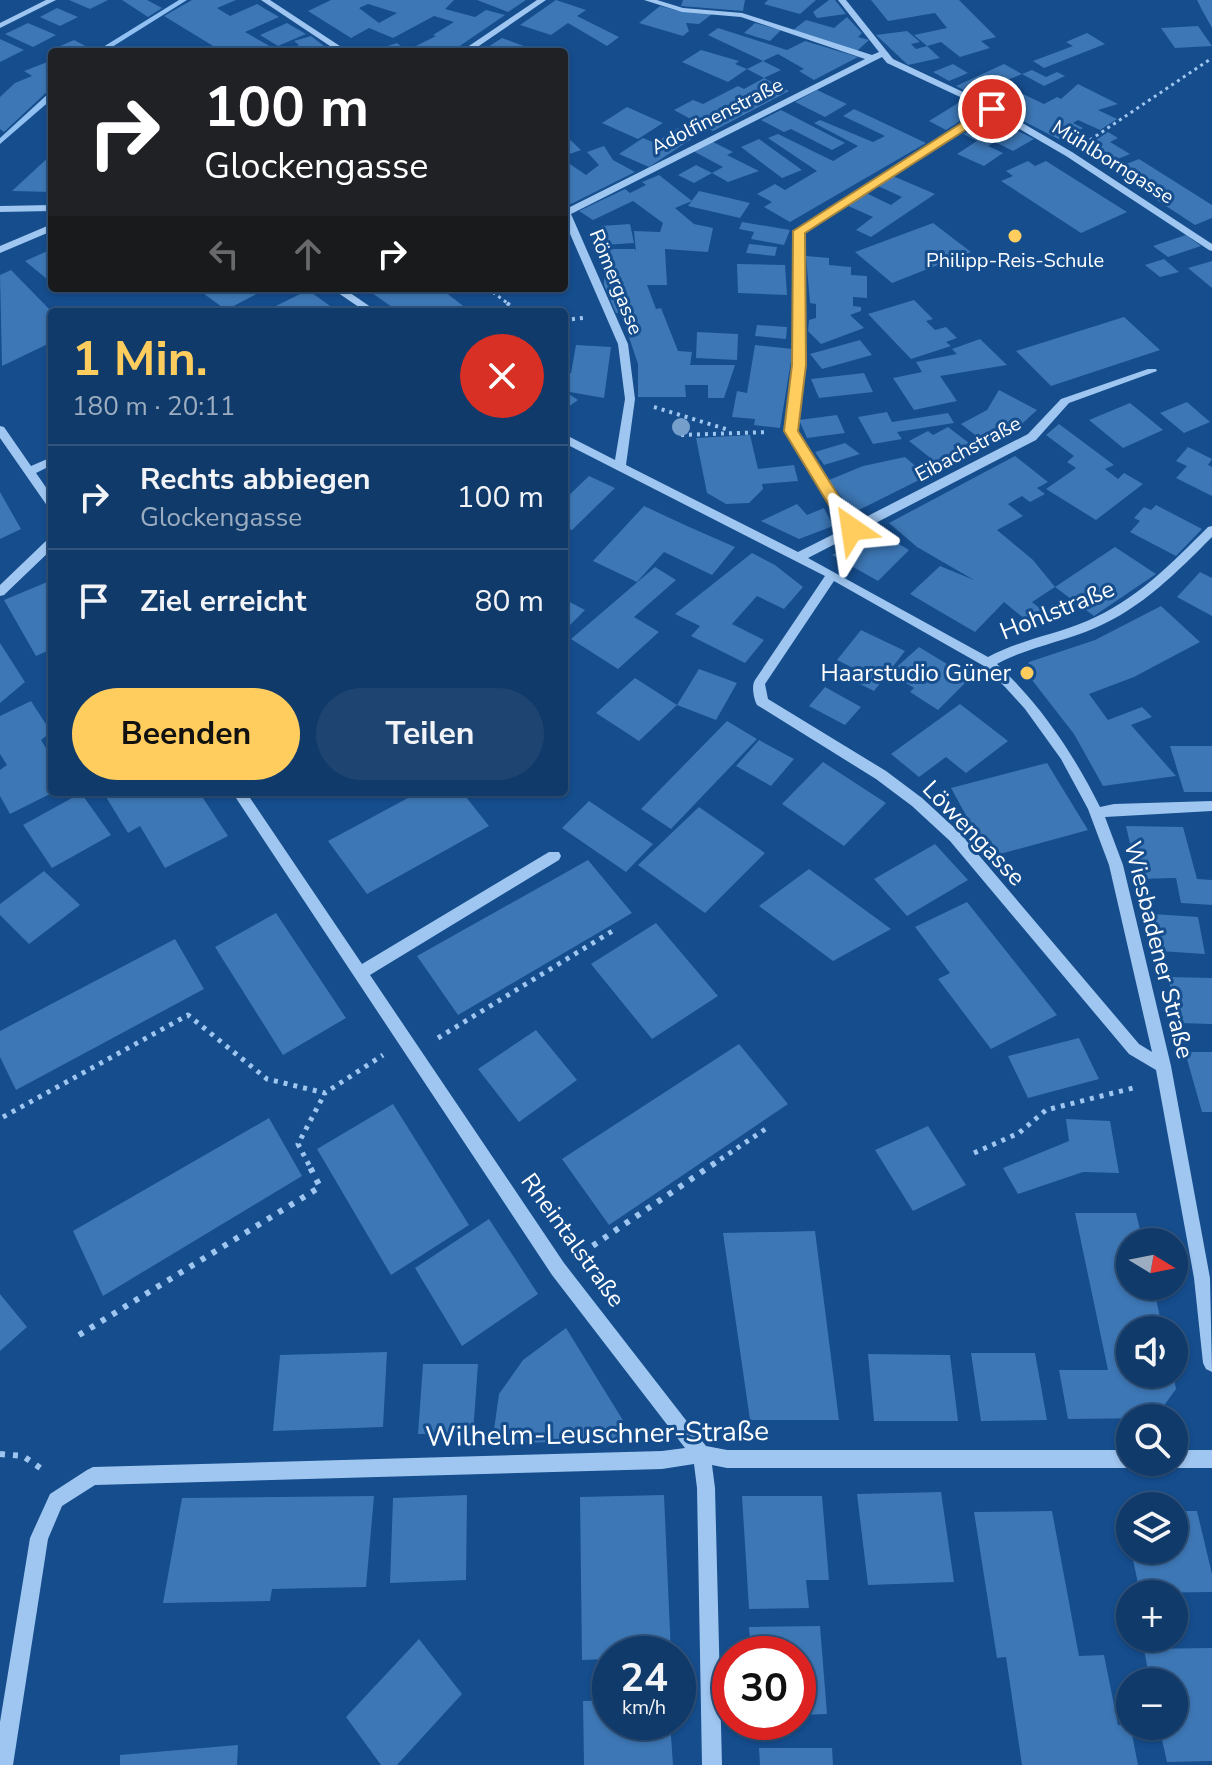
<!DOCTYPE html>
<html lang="de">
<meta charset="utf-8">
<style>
:root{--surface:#103a6a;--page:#1e4572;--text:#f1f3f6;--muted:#9cadc1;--line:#30547e;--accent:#ffcc5e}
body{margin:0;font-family:"Nunito Sans",sans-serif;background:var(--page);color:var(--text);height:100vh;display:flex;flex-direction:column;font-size:30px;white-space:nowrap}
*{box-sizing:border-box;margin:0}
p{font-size:26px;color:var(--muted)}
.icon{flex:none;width:44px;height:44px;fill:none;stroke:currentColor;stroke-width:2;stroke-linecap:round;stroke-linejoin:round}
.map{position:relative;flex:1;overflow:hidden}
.sheet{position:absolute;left:48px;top:308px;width:520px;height:488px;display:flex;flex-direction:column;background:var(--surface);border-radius:8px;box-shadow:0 2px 6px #0004,0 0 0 2px var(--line)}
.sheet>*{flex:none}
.guide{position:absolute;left:48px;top:48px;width:520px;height:244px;border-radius:8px;box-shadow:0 2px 6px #0004,0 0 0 2px var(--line);background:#202124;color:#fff;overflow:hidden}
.needle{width:52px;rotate:100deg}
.tools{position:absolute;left:1116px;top:1228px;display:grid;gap:16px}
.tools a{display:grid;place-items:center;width:72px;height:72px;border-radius:50%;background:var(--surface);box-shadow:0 2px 6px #0004,0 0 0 2px var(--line);font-size:40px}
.speed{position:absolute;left:592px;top:1636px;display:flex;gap:16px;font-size:40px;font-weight:700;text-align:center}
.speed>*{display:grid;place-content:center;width:104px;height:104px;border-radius:50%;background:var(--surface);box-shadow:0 2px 6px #0004,0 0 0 2px var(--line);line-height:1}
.speed small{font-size:20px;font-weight:400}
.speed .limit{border:12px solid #d22;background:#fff;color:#111}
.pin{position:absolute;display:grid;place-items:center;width:68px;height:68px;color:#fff;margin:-34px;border:4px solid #fff;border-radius:50%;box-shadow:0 2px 8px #0007}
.me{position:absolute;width:88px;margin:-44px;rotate:328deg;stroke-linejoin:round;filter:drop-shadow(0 0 6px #0008)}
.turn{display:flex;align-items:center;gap:28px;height:168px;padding:0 24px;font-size:36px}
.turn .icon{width:104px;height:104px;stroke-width:2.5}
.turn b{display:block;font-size:56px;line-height:68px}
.lanes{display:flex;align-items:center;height:76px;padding:0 24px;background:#0003;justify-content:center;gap:40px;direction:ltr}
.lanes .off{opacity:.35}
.round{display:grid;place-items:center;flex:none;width:84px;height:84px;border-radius:42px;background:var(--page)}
.summary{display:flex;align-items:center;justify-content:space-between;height:136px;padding:0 24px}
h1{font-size:48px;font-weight:700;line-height:60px;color:var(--accent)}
.cta{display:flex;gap:16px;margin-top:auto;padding:16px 24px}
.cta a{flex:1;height:92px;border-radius:48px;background:var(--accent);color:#111;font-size:32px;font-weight:700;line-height:92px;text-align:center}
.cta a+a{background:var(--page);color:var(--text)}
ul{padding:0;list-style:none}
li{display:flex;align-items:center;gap:24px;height:104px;padding:0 24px;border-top:2px solid var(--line)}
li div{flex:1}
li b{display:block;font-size:30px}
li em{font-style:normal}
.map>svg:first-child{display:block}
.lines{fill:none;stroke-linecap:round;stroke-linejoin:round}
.stream{fill:#91c1f3;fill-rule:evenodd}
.building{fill:#3d77b5;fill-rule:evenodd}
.path-far3{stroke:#9fc6f0;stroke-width:3;stroke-dasharray:3 4;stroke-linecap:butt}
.path-far2{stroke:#9fc6f0;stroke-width:4;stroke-dasharray:3 5;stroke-linecap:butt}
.path-far1{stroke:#9fc6f0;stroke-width:5;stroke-dasharray:4 6;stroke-linecap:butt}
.path{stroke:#9fc6f0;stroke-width:6;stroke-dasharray:5 8;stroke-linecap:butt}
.minor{fill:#9fc6f0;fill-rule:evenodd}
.tree{fill:#769eca}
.route{fill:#ffcc5e;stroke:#a6853d;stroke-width:2}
.poi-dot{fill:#ffcc5e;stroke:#154d8d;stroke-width:3}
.labels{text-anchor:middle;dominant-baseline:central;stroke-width:6;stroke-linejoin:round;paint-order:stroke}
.far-street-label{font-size:20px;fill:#fff;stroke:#154d8d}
.far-poi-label{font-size:20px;fill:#fff;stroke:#154d8d}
.street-label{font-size:24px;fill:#fff;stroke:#154d8d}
.poi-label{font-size:24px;fill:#fff;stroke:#154d8d;text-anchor:end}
.near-street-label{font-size:28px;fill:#fff;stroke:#154d8d}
</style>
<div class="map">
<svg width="1212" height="1765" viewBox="0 0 1212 1765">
<rect width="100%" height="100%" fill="#154d8d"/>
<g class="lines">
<path class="stream" d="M179 0H187L104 52H95Z
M49 93H52V99L0 144V138Z"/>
</g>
<path class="building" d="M69 0H108L90 9Z
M122 0H147L162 8 148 17Z
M192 0H236L217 8 230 16 257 4 279 17 245 32 273 48 265 52H223L164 16Z
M331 0H454L445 9 475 17 486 10 505 15 451 52H420L412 48 436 36 433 35 454 22 434 16 393 38 369 28 351 38 308 11ZM368 4 397 13 379 23 359 8Z
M477 0H526L508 12Z
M556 0 586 10 577 16 619 37 607 46 568 23 551 35 520 25Z
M683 0H745L743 11 681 6Z
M768 0H816L800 14 764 4Z
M829 0H835L846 14 817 18 813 12Z
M871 0H959L996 37 981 41 990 48 960 57 941 42 927 46 940 58 908 65 876 35 907 31 920 42 911 44 916 49 927 46 914 35 947 28 935 13 888 21Z
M1197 0H1212V28L1202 10Z
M660 6 679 11 712 14 699 24 686 23 689 31 683 36 639 23Z
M57 8 78 17 60 26 40 17Z
M847 17 862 33 858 37 869 40 857 51 793 30 806 20 834 28Z
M28 23 56 35 33 47 5 34Z
M287 23 306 34 278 46 260 35Z
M755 23 781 30 770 41 744 33Z
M1198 26 1212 46 1175 48 1161 28Z
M718 28 787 50 805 41 858 57 814 80 799 71 804 69 778 54 763 61 781 70 764 78 747 69 763 61 708 35Z
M1087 33 1105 44 1044 68 1033 61 1073 46 1066 42Z
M311 36 332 52H297L292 48 299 45 294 41Z
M502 38 532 49 480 52Z
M0 39 24 50 0 62Z
M74 40 93 50H51Z
M397 43 408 52H373L372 51Z
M701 50 739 61 735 64 747 69 728 82 682 62Z
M50 61 52 87 4 132 0 129V97L15 83 32 76 24 71Z
M953 64 968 73 949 81 933 72Z
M1004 64 1022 74 1032 70 1046 77 1057 72 1065 76 1044 86 1022 74 1000 83 1044 104 1057 97 1061 99 1078 84 1118 104 1098 110 1117 119 1100 130 1078 120 1073 123 1083 128 1062 141 956 86Z
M764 78 789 91 713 131 674 110 693 100 703 104 738 86 744 89Z
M817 90 847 104 825 117 795 102Z
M963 100 980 108 946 130 929 121Z
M627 107 663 123 638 139 602 123Z
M854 109 926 143 790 222 764 207 772 202 757 194 775 184 785 190 817 171 768 138 778 134 833 161 858 146 814 123 820 120 873 142 885 136 843 116Z
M781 110 845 143 832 150 791 129 784 132 761 120Z
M992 118 1034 139 1013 151 995 142 988 146 1003 153 984 166 957 154 977 141 963 134Z
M678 128 696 136 649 167 619 154 643 138 655 143Z
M1108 132 1118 138 1110 142 1130 154 1103 165 1080 151Z
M564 134 581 150 564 156Z
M759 139 802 170 782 178 741 147Z
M711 141 733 152 727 155 759 171 728 182 712 173 723 167 693 151Z
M604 146 613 160 635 172 571 204 564 199V160L586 175 599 165 587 152Z
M52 154V192L12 191Z
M1139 159 1212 205V218L1195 225 1111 170Z
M1028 161 1035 166 1046 161 1127 212 1081 233 1001 181 1013 176 1006 171Z
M696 165 712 173 694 183 678 175Z
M659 175 692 201 675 208 694 224 713 228 708 252 665 249 667 285H647L656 309 661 308 678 351 692 352 690 365H735L724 398H708V385H685L686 397H638V364L621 313H616L604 285V249H635L636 252 634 231 660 232 663 223 633 201 593 220 579 211 625 189 630 193 646 185 642 182Z
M893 176 935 194 871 237 856 230 873 217 846 205 864 192 891 205 902 197 878 186Z
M699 191 725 197 750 203 740 218 688 206Z
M742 222 790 230 784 245 751 239 754 232 739 229Z
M933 223 971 252 892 283 855 252Z
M630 224 634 243 604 245 601 226Z
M1186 235 1201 246 1168 257 1153 246Z
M749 244 777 247 775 256 746 253Z
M52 249V277L47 279 25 261Z
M806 256 829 258V265L851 267V275L867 276V298L853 297V306L861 307V311L850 315 864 328 821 344 808 331 809 320 816 318V304L810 303Z
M1164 259 1179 272 1160 277 1145 265Z
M1212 261V288L1188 268Z
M737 264 785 265 787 295 738 293Z
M11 270 52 312V342L2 366 0 275Z
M196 288H268L226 310Z
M365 288H440L471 312H399Z
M308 290 330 306 339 312H284L276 306Z
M914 300 933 319 926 321 935 330 946 327 957 338 946 342 951 346 911 359 868 314Z
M1124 317 1160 350 1051 386 1016 351Z
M757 325 787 327 786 339 755 336Z
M697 332 738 334 737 360 696 358Z
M980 339 1007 365 940 376 957 401 914 410 893 378 922 372 916 362 957 354 952 349Z
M860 340 872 355 822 369 810 354Z
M576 345 611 347 604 398 564 391 578 400 564 410V375L571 373Z
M755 345 793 349 780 428 754 425 755 419 732 417 737 391 747 393Z
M864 373 873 392 819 398 811 379Z
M999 390 1037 410 1014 431 988 445 961 424 987 410Z
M1187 402 1210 422 1184 433 1160 413Z
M1130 403 1163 430 1123 448 1089 420Z
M887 412 892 422 948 413 954 423 897 432 902 439 873 444 858 417Z
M837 415 845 433 807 438 799 420Z
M1059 424 1114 465 1105 469 1118 479 1124 473 1143 484 1096 520 1046 489 1076 468 1067 462 1074 456 1046 435Z
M948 427 978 450 943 468 909 441 928 431 933 435Z
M750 435 758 469 794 465 798 481 762 484 763 489 749 503 726 504 707 493 696 438Z
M845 443 860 454 824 465 815 452Z
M1188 447 1212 459 1208 465 1212 467V496L1176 478 1187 466 1176 461Z
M1015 456 1048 482 1037 488 1045 494 1030 502 1022 496 1008 504 1023 516 997 530 1033 560 1055 587 1032 602 1042 610 1026 620 1004 602 975 632 910 594 940 566 974 580 917 547 889 523Z
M905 457 927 476 853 513 829 480 863 466Z
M589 476 615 488 572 530 564 526V500Z
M0 492 21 529 0 539Z
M797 504 807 515 824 508 833 526 799 539 761 521Z
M1156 505 1202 529 1176 556 1130 532 1140 521 1134 518 1144 507 1151 510Z
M644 506 687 526 735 547 712 575 664 552 637 582 593 561Z
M877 531 909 550 878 581 832 555Z
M1115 547 1156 574 1094 616 1055 587Z
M752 553 775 565 803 587 784 609 757 596 732 624 764 640 745 663 691 636 700 626 675 614Z
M655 567 676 580 634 617 659 632 618 669 571 639Z
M1200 572 1212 578V616L1177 597Z
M52 580V649L36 656 4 600Z
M564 599 585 610 564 631Z
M1161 606 1200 642 1134 677 1089 694 1108 720 1142 707 1152 717 1131 725 1176 776 1103 786 1074 734 1025 671 1029 662 1095 640Z
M861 630 905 651 874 691 854 681 861 672 837 660Z
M0 643 25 682 0 703Z
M919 647 970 678 938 710 910 692 914 688 890 673Z
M699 669 737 683 716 720 677 705Z
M635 678 677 705 639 741 596 713Z
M825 687 861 707 845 725 809 706Z
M31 701 51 732 41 740 52 758V793L10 814 0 796V770L7 765 0 754V716Z
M960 704 1008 741 966 773 946 757 919 777 891 754Z
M727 721 757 739 671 829 641 809Z
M759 740 794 759 771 786 736 766Z
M1170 746H1212V792H1184Z
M823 762 886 803 844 846 782 804Z
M1047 763 1088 830 989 857 951 788Z
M103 792H199L228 836 165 868 140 826 128 833Z
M419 792H462L489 826 367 894 328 841Z
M81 793 111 835 52 868 23 825Z
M589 801 653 844 626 872 562 828Z
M699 807 765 853 705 913 638 865Z
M1126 826 1183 827 1197 879 1212 880V905L1181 903 1176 878 1138 879Z
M935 844 968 880 907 916 874 879Z
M588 860 632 913 458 1015 417 956Z
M809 869 891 929 833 961 759 906Z
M44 871 80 905 29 944 0 915V904Z
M967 902 1057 1015 991 1049 938 979 950 973 915 927Z
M276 913 346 1018 283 1055 215 947Z
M1153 914 1198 917 1205 954 1159 951Z
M656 923 718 996 652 1039 591 964Z
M175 939 204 989 16 1090 0 1057V1031Z
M1168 977 1212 978V1024L1178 1023Z
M536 1030 577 1080 519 1122 478 1069Z
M1079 1038 1099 1079 1028 1098 1008 1056Z
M739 1044 788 1104 609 1225 562 1159Z
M1185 1052H1212V1112H1202Z
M393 1104 469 1225 391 1275 317 1149Z
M269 1118 302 1176 103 1296 73 1231Z
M1066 1119 1110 1121 1119 1173 1083 1172 1018 1194 1003 1168 1069 1141Z
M928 1126 966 1185 913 1211 875 1150Z
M1075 1213H1136L1143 1242H1130V1286H1153L1163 1330H1130V1374H1173L1176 1389 1155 1418 1068 1419 1059 1370H1108Z
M489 1219 538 1294 462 1346 415 1268Z
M815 1231 839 1420H750L723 1233Z
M0 1294 27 1327 0 1351Z
M566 1328 624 1422 616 1440 492 1444 499 1394 523 1360Z
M387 1352 383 1427 273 1431 280 1355Z
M971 1353H1035L1047 1420 981 1421Z
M868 1354 950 1355 958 1421H874Z
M423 1364H478L473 1434H418Z
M941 1492 954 1582 868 1585 857 1494Z
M467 1495 466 1580 390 1583 393 1498Z
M664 1495 671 1654H610V1659L582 1660 580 1497Z
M374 1496 366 1587 272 1589 270 1601 163 1603 182 1498Z
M742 1496H822L829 1580H806L809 1608 749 1609Z
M1052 1511 1079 1656 1104 1655 1118 1725 1130 1724 1138 1765H1022L1006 1657 997 1658 974 1512Z
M1174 1511H1197L1212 1574V1592L1140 1593 1131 1550H1174Z
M820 1626 827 1714 798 1715V1654H751L749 1627Z
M419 1639 462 1694 397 1765H381L346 1717Z
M1212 1648V1761L1167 1762 1159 1726H1174V1682H1150L1144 1649Z
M610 1700V1722H670L673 1765H584L583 1701Z
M238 1745 237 1765H120V1755Z
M759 1748H832L833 1765H760Z"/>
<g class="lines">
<path class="path-far3" d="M1090 140 1212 58
M487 288 510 305"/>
<path class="path-far2" d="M507 303 519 312
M564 320 583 318
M654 407 729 430
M681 435 768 432"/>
<path class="path-far1" d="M438 1038 614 930
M3 1117 188 1015 267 1079 325 1093 383 1055
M974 1153 1019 1133 1046 1110 1137 1087
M309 1165 298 1144 325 1093
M712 1165 770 1126"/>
<path class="path" d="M582 1253 715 1163
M79 1335 320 1187 308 1163
M0 1454 23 1456 46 1472"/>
<path class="minor" d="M46 0H56L0 28V23Z
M261 0H270L349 52H339Z
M537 0H546L470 52H460Z
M644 0H657L683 8 742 13 872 55 879 52 838 0H846L893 59 995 107 1072 152 1212 244V251L1209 250 1066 156 992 113 804 232V365L796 431 854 523 1028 434 1061 399 1148 369H1156L1157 371 1069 403 1036 440 808 558 988 657C1019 640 1054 635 1087 621 1135 601 1171 564 1208 527L1212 526V537C1177 572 1142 608 1095 628 1063 642 1028 647 997 664 1041 705 1073 753 1100 807L1114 804 1212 801V811L1105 817 1123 865 1171 1066 1210 1278 1212 1372 1206 1369 1203 1363 1194 1278 1156 1070 1129 1054 950 841 912 806 876 779 757 705C754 699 751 686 755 680L825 576 564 443V434L615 460 625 399 618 344 564 220V206L568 208 865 59 741 17 682 12ZM882 57 887 63 986 109 794 231V365L786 431 846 528 798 552 626 465 635 399 628 344 571 214ZM834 581 984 666 1005 687 1025 709 1061 759 1088 809 1109 865 1152 1052 1139 1044 960 833 922 798 886 771 768 699 765 684Z
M52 205V211L0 212V206Z
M52 224V231L0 253V246Z
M331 288H343L378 312H366Z
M0 426 4 427 31 466 52 457V465L36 473 52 496V508L48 507 0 438Z
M52 538V549L4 595 0 596V585L48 539Z
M232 792H246L362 964 549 852H559L561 856 559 860 370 975 564 1263 706 1446 727 1450H1130V1462H1138L1136 1465 1130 1468H727L712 1465 715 1488 722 1765H702L697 1488 694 1464 662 1469 95 1485 62 1506 48 1539 13 1765H0V1722L30 1538 50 1494 87 1470 93 1467 662 1451 685 1448 552 1275Z
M1174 1450H1212V1468H1174L1168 1465 1166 1462H1174Z"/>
</g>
<circle class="tree" cx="681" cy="427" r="9"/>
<path class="route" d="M988 106 998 109 805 233 806 365 798 431 859 529 852 534 846 533 784 431 792 365 793 231Z"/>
<g class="poi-dot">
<circle cx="1015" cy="236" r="8"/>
<circle cx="1027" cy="673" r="8"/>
</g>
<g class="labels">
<g class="far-street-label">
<text transform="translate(717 116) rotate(-27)">Adolfinenstraße</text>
<text transform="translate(1113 162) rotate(32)">Mühlborngasse</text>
<text transform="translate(616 282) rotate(68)">Römergasse</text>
<text transform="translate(968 449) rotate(-28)">Eibachstraße</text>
</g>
<g class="far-poi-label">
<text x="1015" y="260">Philipp-Reis-Schule</text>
</g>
<g class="street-label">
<text transform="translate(1057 610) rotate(-22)">Hohlstraße</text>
<text transform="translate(974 833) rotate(46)">Löwengasse</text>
<text transform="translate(1159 950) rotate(76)">Wiesbadener Straße</text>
<text transform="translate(573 1240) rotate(54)">Rheintalstraße</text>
</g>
<g class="poi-label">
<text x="1011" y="673">Haarstudio Güner</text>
</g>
<g class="near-street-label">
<text transform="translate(597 1434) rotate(-1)">Wilhelm-Leuschner-Straße</text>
</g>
</g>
</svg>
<div class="tools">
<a><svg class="needle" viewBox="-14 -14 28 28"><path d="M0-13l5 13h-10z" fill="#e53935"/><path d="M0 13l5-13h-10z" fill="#9cadc1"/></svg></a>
<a><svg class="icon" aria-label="sound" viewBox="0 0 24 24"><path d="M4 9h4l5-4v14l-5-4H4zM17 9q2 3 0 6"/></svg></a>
<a><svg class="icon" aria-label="search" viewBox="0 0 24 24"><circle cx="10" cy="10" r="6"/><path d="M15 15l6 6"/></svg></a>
<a><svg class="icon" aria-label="layers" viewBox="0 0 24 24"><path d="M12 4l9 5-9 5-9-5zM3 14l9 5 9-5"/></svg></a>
<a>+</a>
<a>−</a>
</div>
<div class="speed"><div>24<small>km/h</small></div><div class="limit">30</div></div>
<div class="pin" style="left:992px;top:109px;background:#d93025"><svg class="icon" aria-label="arrive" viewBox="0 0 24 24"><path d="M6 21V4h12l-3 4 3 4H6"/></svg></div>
<svg class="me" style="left:852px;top:529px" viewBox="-20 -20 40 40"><path d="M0-17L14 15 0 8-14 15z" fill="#ffcc5e" stroke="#fff" stroke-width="4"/></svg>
<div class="guide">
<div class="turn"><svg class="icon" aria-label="right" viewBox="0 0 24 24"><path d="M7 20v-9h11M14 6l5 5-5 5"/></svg><div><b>100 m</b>Glockengasse</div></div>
<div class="lanes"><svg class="icon off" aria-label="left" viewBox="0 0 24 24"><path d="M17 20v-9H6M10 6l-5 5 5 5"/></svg><svg class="icon off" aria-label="ahead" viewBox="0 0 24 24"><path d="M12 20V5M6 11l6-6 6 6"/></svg><svg class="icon" aria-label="right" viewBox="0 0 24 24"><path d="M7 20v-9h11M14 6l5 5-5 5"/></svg></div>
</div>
<section class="sheet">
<div class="summary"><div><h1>1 Min.</h1><p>180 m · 20:11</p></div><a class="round" style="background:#d93025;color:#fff"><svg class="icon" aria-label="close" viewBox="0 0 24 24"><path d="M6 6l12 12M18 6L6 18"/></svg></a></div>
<ul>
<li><svg class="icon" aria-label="right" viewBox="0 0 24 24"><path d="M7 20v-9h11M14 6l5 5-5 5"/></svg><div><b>Rechts abbiegen</b><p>Glockengasse</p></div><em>100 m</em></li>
<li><svg class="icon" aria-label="arrive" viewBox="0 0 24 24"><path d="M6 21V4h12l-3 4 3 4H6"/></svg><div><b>Ziel erreicht</b></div><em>80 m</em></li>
</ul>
<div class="cta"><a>Beenden</a><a>Teilen</a></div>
</section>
</div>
